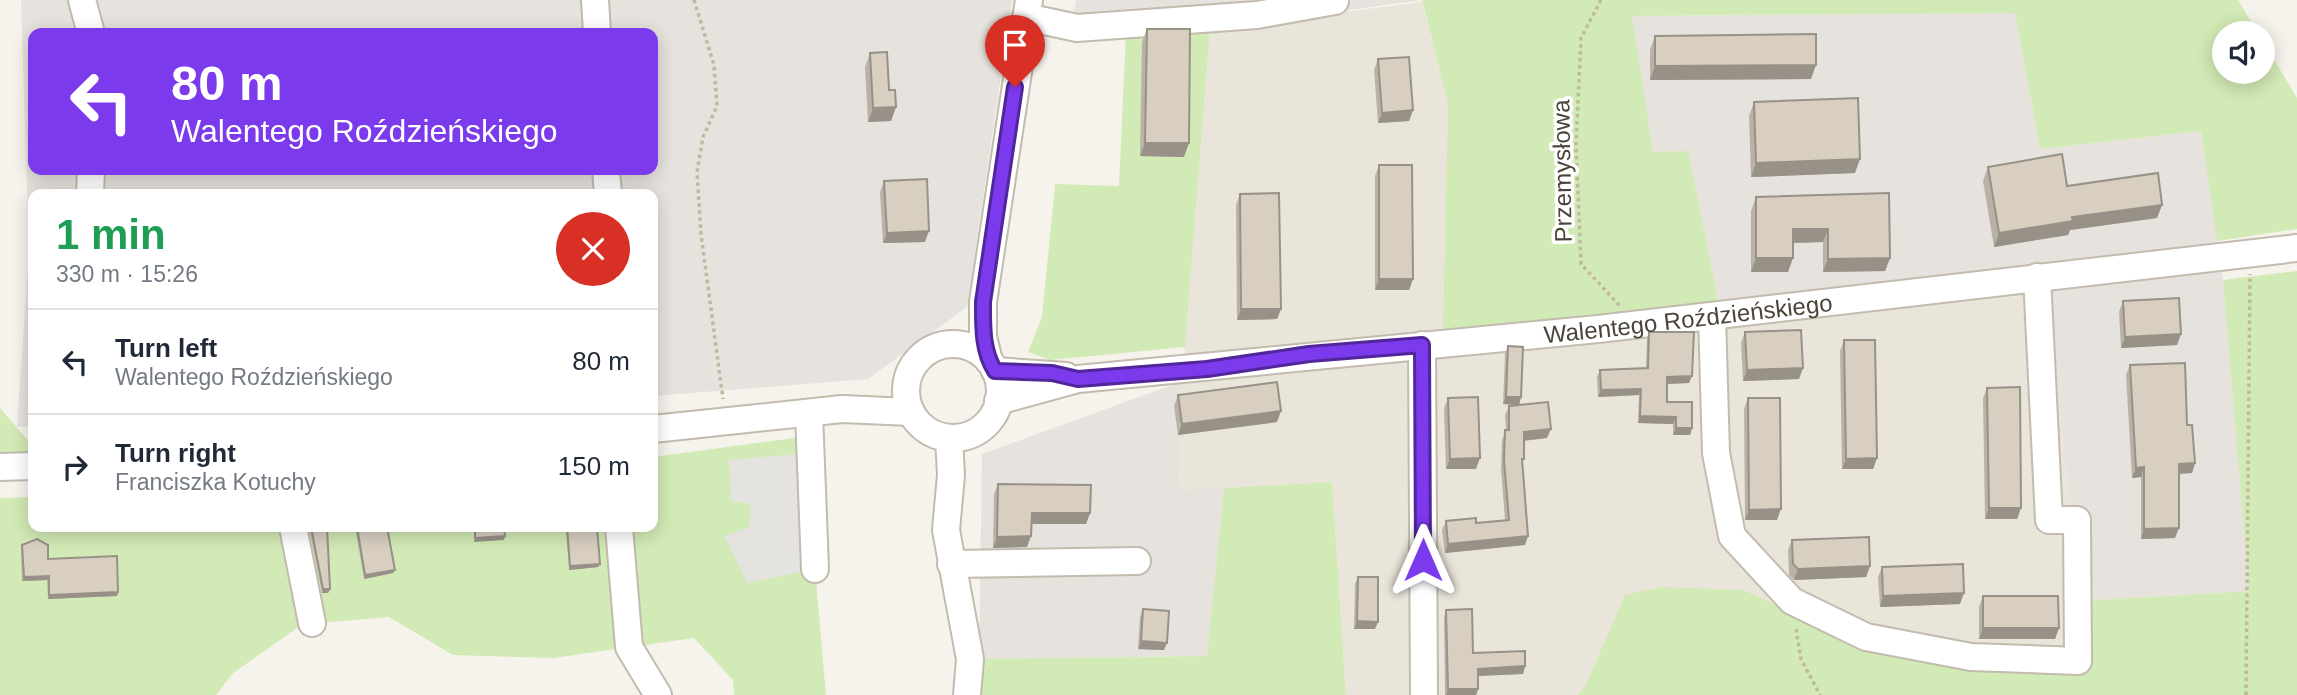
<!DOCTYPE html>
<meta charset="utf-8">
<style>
:root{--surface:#fff;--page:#f2f2f3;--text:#1f2937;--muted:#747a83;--line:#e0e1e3}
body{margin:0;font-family:Arial,sans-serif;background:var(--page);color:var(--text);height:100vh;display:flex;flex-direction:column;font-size:26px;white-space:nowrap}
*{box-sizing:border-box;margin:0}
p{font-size:23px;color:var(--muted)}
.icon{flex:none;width:38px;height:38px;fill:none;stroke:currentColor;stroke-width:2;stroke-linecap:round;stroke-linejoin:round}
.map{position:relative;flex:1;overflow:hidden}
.panel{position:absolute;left:28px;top:189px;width:630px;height:343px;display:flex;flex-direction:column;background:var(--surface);border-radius:14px;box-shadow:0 4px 18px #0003}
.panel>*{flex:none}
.top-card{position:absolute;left:28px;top:28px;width:630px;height:147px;border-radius:14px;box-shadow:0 4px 18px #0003;background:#7c3aed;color:#fff;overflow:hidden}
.tools{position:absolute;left:2212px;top:21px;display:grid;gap:14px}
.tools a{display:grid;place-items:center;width:63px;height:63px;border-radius:50%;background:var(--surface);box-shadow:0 4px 18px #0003;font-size:35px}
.pin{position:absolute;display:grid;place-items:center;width:60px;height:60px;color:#fff;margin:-72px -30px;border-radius:50% 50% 50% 0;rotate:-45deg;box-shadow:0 0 7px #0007}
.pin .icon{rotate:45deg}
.me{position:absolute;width:77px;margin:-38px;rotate:0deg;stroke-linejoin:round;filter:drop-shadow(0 0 5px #0008)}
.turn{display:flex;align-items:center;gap:24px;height:147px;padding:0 28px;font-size:32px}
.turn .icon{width:91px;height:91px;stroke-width:2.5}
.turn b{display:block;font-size:49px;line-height:60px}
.round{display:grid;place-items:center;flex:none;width:74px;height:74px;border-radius:37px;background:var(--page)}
.headline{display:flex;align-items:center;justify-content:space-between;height:119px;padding:0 28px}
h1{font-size:42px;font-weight:600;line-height:52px;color:#1e9e55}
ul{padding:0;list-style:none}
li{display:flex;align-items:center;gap:21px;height:105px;padding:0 28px;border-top:2px solid var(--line)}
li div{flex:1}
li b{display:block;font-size:26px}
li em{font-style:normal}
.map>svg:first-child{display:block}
.residential{fill:#eae5da}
.industrial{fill:#e6e2dd;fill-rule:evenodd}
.green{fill:#d2eab5}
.parking{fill:#e5e3e0}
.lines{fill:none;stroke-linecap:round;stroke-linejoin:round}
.minor-casing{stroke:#c2bbae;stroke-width:30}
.path{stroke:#c4b79f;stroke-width:3.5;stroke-dasharray:3.5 3.5;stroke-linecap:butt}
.minor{stroke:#fff;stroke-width:26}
.wall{fill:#bab2a6}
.shaded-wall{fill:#979187}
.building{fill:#d8cfc1;stroke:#979187;stroke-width:2}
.route-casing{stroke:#51269a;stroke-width:18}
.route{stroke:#7c3aed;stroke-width:12}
.labels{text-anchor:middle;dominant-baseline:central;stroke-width:7;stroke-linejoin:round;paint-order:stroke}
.street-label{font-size:24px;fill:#4b4439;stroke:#fff}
</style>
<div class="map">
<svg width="2297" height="695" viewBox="0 0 2297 695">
<rect width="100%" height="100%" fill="#f6f3ec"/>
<path class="residential" d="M1422 2 1448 104 1444 332 1720 310 2046 295 2081 601 2084 671 1886 656 1744 590 1585 688 1578 695H1346L1332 482 1179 491 1184 358 1210 29Z"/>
<path class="industrial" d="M21 0H1012L967 307 868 379 653 396V194H33V427H17L29 253ZM33 33H653V170H33Z
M1076 0H1422L1210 29 1069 35Z
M2015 13 2040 149 2201 131 2223 280 2250 591 2081 601 2046 295 1720 310 1688 152H1653L1631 16Z
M1183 381 1179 491 1224 488 1207 656 979 659 982 454Z"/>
<path class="green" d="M1422 0H2238L2258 33H2224V72H2263V41L2297 98V229L2217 241 2201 131 2040 149 2015 13 1632 16 1653 152 1688 151 1720 310 1443 332 1448 104Z
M1210 29 1185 347 1050 360 1028 352 1042 317 1055 184 1119 186 1126 32Z
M2297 271V695H1578L1585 687 1625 595 1661 587 1744 590 1886 656 2083 671 2081 601 2249 591 2223 280Z
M0 408 33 446V466L0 467Z
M802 437 811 453 731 501 751 503 750 527 725 537 815 569 826 695H734L733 680 694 638 638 646 631 527H653V457Z
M1332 482 1346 695H977L979 659 1207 656 1224 488Z
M33 497V527H284L303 624 233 673 216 695H0V498Z
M300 527H609L622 648 554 658 453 655 389 617 318 623Z"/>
<path class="parking" d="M811 453 815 569 747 583 725 536 749 527 751 503 731 501 729 460Z"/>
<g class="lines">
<g class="minor-casing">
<g id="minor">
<path d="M82 0 91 33"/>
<path d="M595 0 597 33"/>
<path d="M1026 17 1077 28 1257 15 1335 1"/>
<path d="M606 170 608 194"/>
<path d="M90 194 91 170"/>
<path d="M1712 316 1716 453 1732 536 1792 601 1866 637 1971 657 2078 661 2077 520H2049L2037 277"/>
<circle cx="953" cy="391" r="47"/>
<path d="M1422 345 1424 695"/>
<path d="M989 361 983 337V302L1029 0"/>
<path d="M995 371 1066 376"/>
<path id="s1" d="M998 401 1078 379 1598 329 2297 248"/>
<path d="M809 413 815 569"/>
<path d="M653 429 842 409 911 412"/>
<path d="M949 438 951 475 946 530 970 659 967 695"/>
<path d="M0 467 33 466"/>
<path d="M293 527 312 623"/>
<path d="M619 527 629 647 658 695"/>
<path d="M951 564 1137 561"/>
</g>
</g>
<path class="path" d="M694 0 714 65 717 106 703 137 697 172 701 234 723 399
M1601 0 1581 38 1576 145 1581 264 1620 306
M1796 629 1801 659 1820 695
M2246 695 2250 274"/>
<use href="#minor" class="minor"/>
</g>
<path class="wall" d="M1147 29 1184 157 1140 156 1142 42Z
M1655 36 1811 79 1650 80V50Z
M870 53 896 107 891 121 868 122 865 67Z
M1378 59 1413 110 1409 121 1378 123 1374 70Z
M1754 102 1855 173 1751 177 1749 116Z
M1379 165 1413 279 1409 290H1375V176Z
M1988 167 2067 186 2162 205 2157 218 2070 230 2068 235 1994 247 1983 181Z
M884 181 925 242 883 243 880 192Z
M1240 194 1281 309 1277 319 1237 320 1236 205Z
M1756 197 1890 258 1885 271 1823 272V242L1793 243 1788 272H1751V211Z
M2123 301 2177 345 2121 348 2119 312Z
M1649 332 1692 376 1689 383 1667 384V402L1692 428 1690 435H1673V424L1638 423 1639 395 1598 397 1597 377 1600 370 1646 368 1647 339Z
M1745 332 1799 379 1743 381 1741 343Z
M1844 340 1877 458 1873 469H1842L1840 351Z
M1508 346 1521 397 1519 405 1547 438 1524 441 1522 464 1525 545 1445 553 1442 530 1446 521 1476 523 1505 520 1501 469 1502 440 1506 430 1505 415 1509 406 1517 405 1503 404 1505 354Z
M2130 365 2187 425 2195 463 2192 473 2179 474 2175 538 2141 539V477L2132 478 2126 375Z
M1987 388 2021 508 2017 519H1985L1983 398Z
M1178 395 1277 422 1178 435 1174 406Z
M1448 398 1476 469H1446L1444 408Z
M1748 398 1777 520H1745L1744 409Z
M998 484 1090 513 1086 524H1031L1027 547 993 548 994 494Z
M309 527H330L329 531H327L330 589 328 593H322Z
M355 527H387L393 573 364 579Z
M566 527H597L600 564 598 567 569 570Z
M1792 540 1870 566 1866 577 1794 580 1789 575 1788 550Z
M22 545 48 559 118 592 117 596 48 599 47 580 22 581 21 548Z
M1882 567 1960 604 1880 607 1878 577Z
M1358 577 1375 629H1354L1355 584Z
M1983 596 2059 628 2055 639H1979V607Z
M1143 609 1164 650 1138 649 1140 617Z
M1446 610 1473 653 1525 666 1523 674 1478 676V689L1476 695H1445L1444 618Z"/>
<path class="shaded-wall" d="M1816 65 1811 79 1650 80 1655 66Z
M896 107 891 121 868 122 873 108Z
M1413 110 1409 121 1378 123 1382 113Z
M1145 143H1189L1184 157 1140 156Z
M1860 159 1855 173 1751 177 1756 163Z
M2162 205 2157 218 2070 230 2068 235 1994 247 1999 233 2072 217Z
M1793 229H1828L1823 242 1788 243Z
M929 231 925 242 883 243 887 233Z
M1756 258H1793L1788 272H1751Z
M1890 258 1885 271 1823 272 1828 259Z
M1379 279H1413L1409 290H1375Z
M1241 309H1281L1277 319 1237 320Z
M2181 334 2177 345 2121 348 2125 337Z
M1803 368 1799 379 1743 381 1747 370Z
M1692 376 1689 383 1664 384 1667 377Z
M1641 389 1639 395 1598 397 1601 390Z
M1506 397H1521L1519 405 1503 404Z
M1281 411 1277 422 1178 435 1182 424Z
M1640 416 1676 417 1673 424 1638 423Z
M1676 428H1692L1690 435H1673Z
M1551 429 1547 438 1520 441 1524 432Z
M1480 458 1476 469H1446L1450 459Z
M1877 458 1873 469H1842L1846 459Z
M2195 463 2192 473 2175 474 2179 464Z
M2144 467 2141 477 2132 478 2136 468Z
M1989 508H2021L2017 519H1985Z
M1781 509 1777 520H1745L1749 510Z
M1032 513H1090L1086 524H1028Z
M2179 528 2175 538 2141 539 2144 529Z
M505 536 504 540 474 542 475 538Z
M1031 536 1027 547 993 548 997 537Z
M1528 536 1525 545 1445 553 1448 544Z
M600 564 598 567 569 570 570 566Z
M1870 566 1866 577 1794 580 1798 569Z
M395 570 393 573 364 579 365 575Z
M49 576 47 580 22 581 24 577Z
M323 589H330L328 593H322Z
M118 592 117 596 48 599 49 595Z
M1964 593 1960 604 1880 607 1883 596Z
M1357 621 1378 622 1375 629H1354Z
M1983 628H2059L2055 639H1979Z
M1141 641 1167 643 1164 650 1138 649Z
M1525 666 1523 674 1475 676 1478 669Z
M1448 689H1478L1476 695H1446Z"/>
<path class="building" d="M1147 29H1190L1189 143H1145Z
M1816 34V65L1655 66V36Z
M887 52 889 90H895L896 107 873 108 870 53Z
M1409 57 1413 110 1382 113 1378 59Z
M1858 98 1860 159 1756 163 1754 102Z
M2062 154 2067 186 2158 173 2162 205 2072 217 2073 221 1999 233 1988 167Z
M1379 165H1412L1413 279H1379Z
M927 179 929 231 887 233 884 181Z
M1279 193 1281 309H1241L1240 194Z
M1889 193 1890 258 1828 259V229H1793V258H1756V197Z
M2179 298 2181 334 2125 337 2123 301Z
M1801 330 1803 368 1747 370 1745 332Z
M1649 332H1694L1692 376 1667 377V402H1692V428H1676V417L1640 416 1641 389 1601 390 1600 370 1648 368Z
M1844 340H1875L1877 458 1846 459Z
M1508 346 1523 347 1521 397H1506Z
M2185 363 2187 425H2192L2195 463 2179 464V528L2144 529V467L2136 468 2130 365Z
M1277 382 1281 411 1182 424 1178 395Z
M2020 387 2021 508H1989L1987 388Z
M1478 397 1480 458 1450 459 1448 398Z
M1748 398H1780L1781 509 1749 510Z
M1548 402 1551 429 1524 432V459H1522L1528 536 1448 544 1446 521 1476 518V523L1509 520 1504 460 1505 430H1509V406Z
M998 484 1091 485 1090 513H1032L1031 536 997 537Z
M311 527H330H327L330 589H323Z
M357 527H387L395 570 365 575Z
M475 527H504L505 536 475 538Z
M567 527H597L600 564 570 566Z
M1869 537 1870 566 1798 569 1793 564 1792 540Z
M37 539 48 545V559L117 556 118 592 49 595V576L24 577 22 545Z
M1963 564 1964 593 1883 596 1882 567Z
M1358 577H1378V622L1357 621Z
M1983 596H2058L2059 628H1983Z
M1143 609 1169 611 1167 643 1141 641Z
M1472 609 1473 653 1525 651V666L1478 669V689H1448L1446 610Z"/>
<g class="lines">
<g class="route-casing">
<path id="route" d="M1015 87 983 302C983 326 982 350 995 371L1052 373 1078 379 1207 369 1309 354 1422 345 1423 560"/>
</g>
<use href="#route" class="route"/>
</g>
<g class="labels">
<g class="street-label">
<text transform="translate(1562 171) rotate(-91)">Przemysłowa</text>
<text stroke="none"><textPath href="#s1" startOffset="696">Walentego Roździeńskiego</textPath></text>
</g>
</g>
</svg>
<div class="tools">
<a><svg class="icon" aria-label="sound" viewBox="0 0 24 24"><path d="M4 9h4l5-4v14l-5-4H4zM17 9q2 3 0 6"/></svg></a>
</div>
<div class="pin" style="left:1015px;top:87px;background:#d93025"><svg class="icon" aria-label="arrive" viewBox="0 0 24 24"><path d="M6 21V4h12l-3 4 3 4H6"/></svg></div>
<svg class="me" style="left:1423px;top:560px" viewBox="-20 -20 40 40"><path d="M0-17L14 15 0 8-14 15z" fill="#7c3aed" stroke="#fff" stroke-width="4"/></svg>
<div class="top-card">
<div class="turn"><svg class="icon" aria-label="left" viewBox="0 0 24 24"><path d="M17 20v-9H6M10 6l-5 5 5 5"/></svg><div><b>80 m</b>Walentego Roździeńskiego</div></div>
</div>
<section class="panel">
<div class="headline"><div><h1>1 min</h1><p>330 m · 15:26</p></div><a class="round" style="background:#d93025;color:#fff"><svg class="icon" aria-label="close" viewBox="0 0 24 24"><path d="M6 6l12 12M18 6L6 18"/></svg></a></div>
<ul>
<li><svg class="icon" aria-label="left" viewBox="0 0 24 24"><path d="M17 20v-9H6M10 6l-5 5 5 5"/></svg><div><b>Turn left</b><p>Walentego Roździeńskiego</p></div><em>80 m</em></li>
<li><svg class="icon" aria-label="right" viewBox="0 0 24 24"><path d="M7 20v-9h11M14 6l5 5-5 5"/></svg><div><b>Turn right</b><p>Franciszka Kotuchy</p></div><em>150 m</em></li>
</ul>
</section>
</div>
